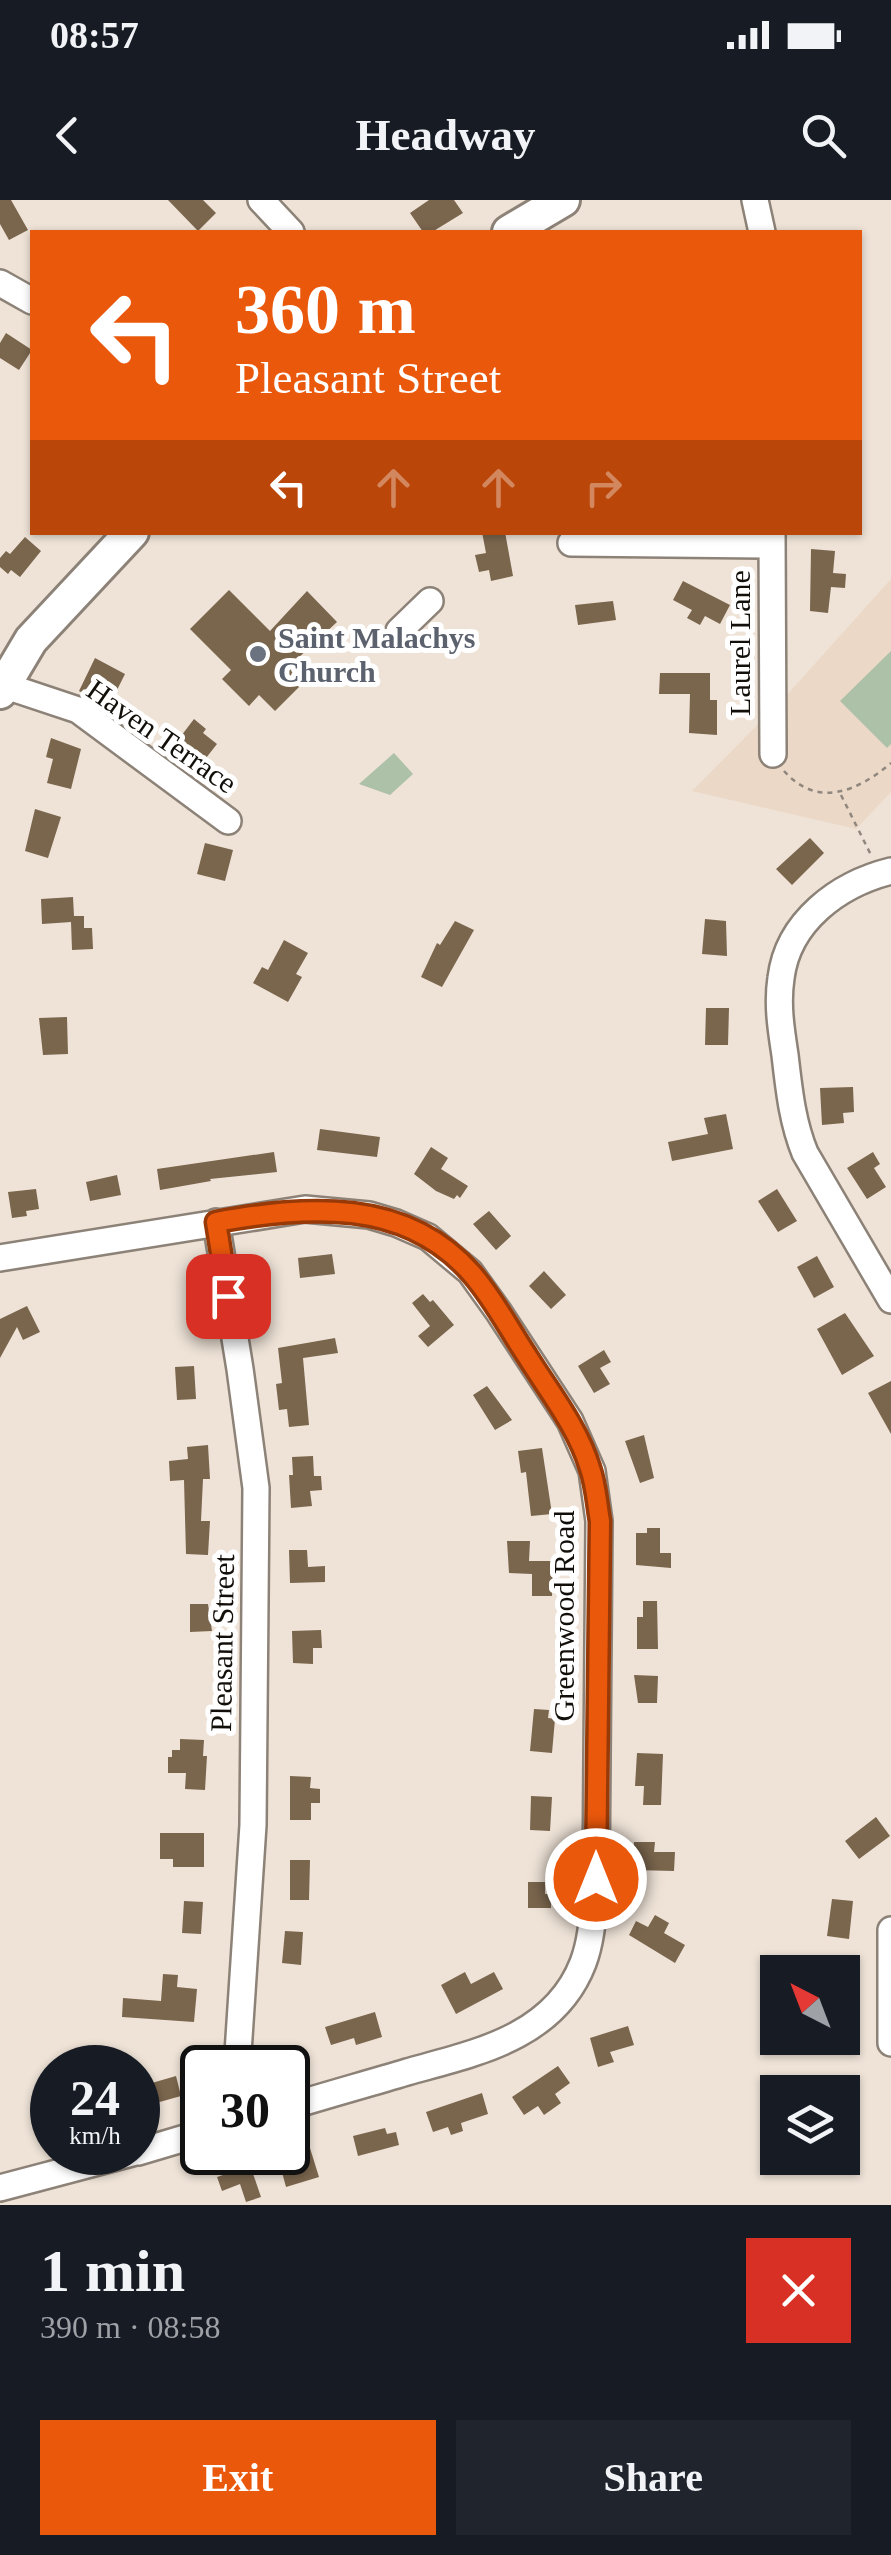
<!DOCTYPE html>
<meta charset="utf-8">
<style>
:root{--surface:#171b24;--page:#20242c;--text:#f1f3f6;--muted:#9ea1a6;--accent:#ea580c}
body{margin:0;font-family:"Times New Roman",serif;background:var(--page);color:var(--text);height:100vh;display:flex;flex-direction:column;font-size:38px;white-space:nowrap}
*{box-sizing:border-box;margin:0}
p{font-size:32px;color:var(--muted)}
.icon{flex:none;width:55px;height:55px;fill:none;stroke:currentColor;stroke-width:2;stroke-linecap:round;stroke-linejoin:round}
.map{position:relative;height:2005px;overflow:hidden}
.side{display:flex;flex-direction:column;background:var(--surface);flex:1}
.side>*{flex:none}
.banner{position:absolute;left:30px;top:30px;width:832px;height:305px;border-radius:0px;box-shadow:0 2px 8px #0004;background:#ea580c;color:#fff;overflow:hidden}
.needle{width:65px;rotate:318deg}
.controls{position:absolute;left:760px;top:1755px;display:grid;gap:20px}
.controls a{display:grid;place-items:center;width:100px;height:100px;border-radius:0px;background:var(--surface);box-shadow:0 2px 8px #0004;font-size:50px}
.speed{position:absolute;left:30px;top:1845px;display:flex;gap:20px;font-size:50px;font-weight:700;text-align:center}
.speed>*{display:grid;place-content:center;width:130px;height:130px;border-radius:50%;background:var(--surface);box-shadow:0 2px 8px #0004;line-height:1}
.speed small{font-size:25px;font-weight:400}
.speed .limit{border:5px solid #111;border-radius:15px;background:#fff;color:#111}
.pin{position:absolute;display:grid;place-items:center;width:85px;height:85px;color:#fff;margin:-42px;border-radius:20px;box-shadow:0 5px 15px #0006}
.me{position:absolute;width:110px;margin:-55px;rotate:0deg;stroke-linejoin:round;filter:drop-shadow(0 0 8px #0008)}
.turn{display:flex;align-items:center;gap:35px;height:210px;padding:0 40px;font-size:45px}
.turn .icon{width:130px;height:130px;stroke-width:2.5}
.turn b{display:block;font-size:70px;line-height:85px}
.lanes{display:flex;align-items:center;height:95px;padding:0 40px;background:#0003;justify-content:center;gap:50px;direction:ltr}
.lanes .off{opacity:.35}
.round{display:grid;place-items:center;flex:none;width:105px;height:105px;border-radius:0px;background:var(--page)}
.summary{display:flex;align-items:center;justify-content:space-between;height:170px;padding:0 40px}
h1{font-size:60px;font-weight:800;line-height:75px}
.action{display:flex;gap:20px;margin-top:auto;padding:20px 40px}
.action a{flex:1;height:115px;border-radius:0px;background:var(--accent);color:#fff;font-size:40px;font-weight:800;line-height:115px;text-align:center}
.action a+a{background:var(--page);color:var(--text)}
.status{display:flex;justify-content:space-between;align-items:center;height:70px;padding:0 50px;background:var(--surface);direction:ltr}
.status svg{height:28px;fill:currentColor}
header{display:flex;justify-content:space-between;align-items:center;height:130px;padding:0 40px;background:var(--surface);font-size:45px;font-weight:800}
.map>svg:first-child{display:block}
.built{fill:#ebd8c7}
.green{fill:#adc0a8}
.building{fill:#7a654d}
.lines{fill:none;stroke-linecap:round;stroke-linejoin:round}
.minor-casing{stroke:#8d8277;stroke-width:30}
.major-casing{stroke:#8d8277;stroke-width:38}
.path{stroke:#90887f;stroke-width:2.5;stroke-dasharray:5 5;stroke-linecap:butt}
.minor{stroke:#fff;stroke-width:25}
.major{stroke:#fff;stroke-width:32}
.route-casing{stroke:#983908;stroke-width:25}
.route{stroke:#ea580c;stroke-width:18}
.worship-dot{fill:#6b7280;stroke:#fff;stroke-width:4}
.labels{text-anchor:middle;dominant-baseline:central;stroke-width:10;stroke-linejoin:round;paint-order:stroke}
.worship-label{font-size:30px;font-weight:bold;fill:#5b616d;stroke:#fff;text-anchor:start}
.street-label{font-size:30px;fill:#120e0a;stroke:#fff}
</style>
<div class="status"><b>08:57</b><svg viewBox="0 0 49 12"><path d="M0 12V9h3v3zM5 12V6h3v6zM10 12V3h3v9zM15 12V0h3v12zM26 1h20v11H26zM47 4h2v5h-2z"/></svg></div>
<header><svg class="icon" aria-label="back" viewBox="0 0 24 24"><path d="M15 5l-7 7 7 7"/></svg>Headway<svg class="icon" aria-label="search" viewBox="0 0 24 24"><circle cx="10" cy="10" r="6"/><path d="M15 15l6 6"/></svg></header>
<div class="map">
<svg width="891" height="2005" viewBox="0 0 891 2005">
<rect width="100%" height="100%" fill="#efe3d7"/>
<path class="built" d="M891 379V592L856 629 692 591 785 497Z"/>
<path class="green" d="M891 451V544L887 548 840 501Z
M394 553 413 574 390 595 359 584Z"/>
<path class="building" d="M0 0H11L28 30 9 40 0 24Z
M168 0H203L216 13 198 31Z
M429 0H454L463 13 432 32H423L410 13Z
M6 133 32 150 19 170 0 158V143Z
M482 332H505L513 376 491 381 489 370 479 372 475 355 486 353Z
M25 337 41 351 20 377 11 370 8 374 0 367V358L6 351 10 354Z
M811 349 835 351 833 373 846 374 845 388 831 387 828 413 810 411Z
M683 381 730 405 720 424 705 416 700 425 687 418 692 410 673 400Z
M229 390 270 431 307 391 337 422 296 460 311 475 275 511 259 495 249 506 222 479 231 470 190 429Z
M613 401 616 420 578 425 575 405Z
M95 458 125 474 109 506 79 491Z
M660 473H710V500H717V535L689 533 690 494H659Z
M194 519 206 529 203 533 217 544 206 558 178 540Z
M51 538 81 549 71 589 47 583 53 559 46 557Z
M35 609 61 617 48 658 25 651Z
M810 638 824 653 792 685 776 669Z
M205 643 233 650 225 681 197 674Z
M73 697 74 716H84V728H92L93 749 72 750 71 722 42 724 41 699Z
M705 719 726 721 727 756 702 754Z
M455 721 474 730 442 787 421 777 437 743 440 745Z
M284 740 308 753 296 774 302 777 288 802 253 783 262 767 268 770Z
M706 808H729L728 845H705Z
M67 817 68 854 43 855 39 818Z
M853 887 854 912 843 913 844 923 822 925 820 888Z
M726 914 733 949 672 961 668 942 708 934 704 918Z
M320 929 380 937 377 957 317 950Z
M431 947 448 958 441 969 468 986 460 998 457 995 454 999 436 991 414 974Z
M274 952 277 972 210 979 211 981 160 990 157 969Z
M873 952 880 964 874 968 886 987 867 999 847 968Z
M117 975 121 995 90 1001 86 982Z
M36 989 39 1009 26 1011 27 1016 12 1018 8 992Z
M777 989 797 1021 778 1032 758 1001Z
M489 1011 511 1036 496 1050 473 1024Z
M332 1054 335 1074 300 1078 298 1058Z
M817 1056 834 1087 814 1098 797 1067Z
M544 1071 566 1095 551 1109 529 1086Z
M423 1094 430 1102 433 1100 454 1125 428 1147 418 1136 430 1126 412 1103Z
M27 1106 40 1132 23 1140 17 1127 0 1158V1119Z
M845 1113 874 1156 842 1175 817 1129Z
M335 1138 338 1153 303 1158 309 1225 289 1227 287 1209 279 1210 276 1184 282 1183 278 1148Z
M604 1150 611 1162 600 1168 610 1184 594 1193 578 1166Z
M194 1166 196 1199 177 1200 175 1167Z
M891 1181V1234L868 1193Z
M487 1186 512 1220 495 1230 473 1195Z
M644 1235 654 1278 640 1283 625 1241Z
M208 1245 210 1279H203L201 1321H210L208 1355 186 1354 184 1280 170 1281 169 1261 188 1259 187 1247Z
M542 1248 552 1314 531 1316 526 1272 521 1273 518 1251Z
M313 1256 314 1276H321L322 1290 310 1291 312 1306 291 1308 289 1275H293L292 1257Z
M647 1328H660V1353H671V1368L636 1365V1333H647Z
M507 1341H530L529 1361H553L552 1396H532V1374L509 1373Z
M289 1350H307L308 1367 325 1366V1382L290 1383Z
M643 1401H657L658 1449H637V1417H643Z
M190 1404H208L212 1431 190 1432Z
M321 1430 322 1448H313V1464L293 1463 292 1431Z
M634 1475 658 1476 657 1503H638Z
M534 1509 549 1510 548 1518 555 1519 552 1553 530 1551Z
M180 1539 204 1540 203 1556H207L205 1590 185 1589 186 1573H168V1557H172V1550H180Z
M637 1553 663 1554 661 1605H643L644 1586H635Z
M290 1576 311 1577 310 1588 320 1589V1603H311V1620H290Z
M531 1596 552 1597 550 1631 530 1630Z
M876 1617 890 1636 859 1659 845 1641Z
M160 1633H204V1667H173V1659H160Z
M634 1642H655L654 1652H675L674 1671 633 1670Z
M290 1660H310L309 1700H290Z
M528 1682H545V1694H551V1708H528Z
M832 1699 853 1701 849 1739 827 1736Z
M184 1701 203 1702 201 1734 182 1733Z
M655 1715 669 1723 664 1733 685 1745 675 1763 629 1735 636 1721 648 1727Z
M285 1731 303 1732 301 1765 282 1763Z
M465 1772 471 1784 494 1772 503 1789 456 1814 441 1785Z
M163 1774 178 1775 177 1787 197 1789 194 1822 122 1817 123 1798 161 1801Z
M375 1812 382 1837 356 1845 354 1838 331 1845 325 1827Z
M628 1826 634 1845 610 1852 614 1862 598 1867 590 1838Z
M558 1866 570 1883 555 1894 561 1903 544 1915 538 1906 524 1915 512 1897Z
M176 1876 181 1896 149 1905 148 1901 138 1904V1887Z
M482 1893 488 1914 461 1923 463 1931 451 1935 448 1927 433 1932 426 1912Z
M385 1928 387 1934 396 1932 399 1945 358 1956 353 1936Z
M309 1945 319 1977 286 1987 277 1954Z
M249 1962 261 1997 246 2002 240 1984 222 1991 217 1977 226 1974 225 1970Z"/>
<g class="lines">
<g class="minor-casing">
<path id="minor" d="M261 0 291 32
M755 0 762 32
M0 83 32 101
M772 332 773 554
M571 343 771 345
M399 431 430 401
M3 485 78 510 228 621
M891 671C839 684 788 721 781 778 777 804 781 829 785 855 789 889 792 921 805 953L891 1100
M216 1022 240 1169 256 1288 253 1625 237 1868
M0 1058 305 1009 369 1015 396 1023 428 1037 470 1072 498 1111 570 1221 592 1271 599 1321 596 1679C593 1707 593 1737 583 1763 554 1838 475 1853 407 1872 367 1884 327 1895 288 1907
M891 1730V1843
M138 1952 202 1933
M0 1988 136 1952"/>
</g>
<g class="major-casing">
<path id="major" d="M509 32 563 0
M0 492 31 440 132 332"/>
</g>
<path class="path" d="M784 571C818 609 858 591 891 563
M841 595 871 655"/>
<use href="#minor" class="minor"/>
<use href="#major" class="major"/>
</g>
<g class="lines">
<g class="route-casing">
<path id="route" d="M228 1096 216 1022C306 1006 405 997 472 1074 493 1098 509 1129 527 1156 550 1193 577 1226 590 1268 596 1285 597 1304 600 1321L596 1679"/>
</g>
<use href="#route" class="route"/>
</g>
<circle class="worship-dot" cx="258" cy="454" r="10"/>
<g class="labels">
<g class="worship-label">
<text x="278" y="437">Saint Malachys<tspan x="278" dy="34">Church</tspan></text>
</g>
<g class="street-label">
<text transform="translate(739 443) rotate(-90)">Laurel Lane</text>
<text transform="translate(162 536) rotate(35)">Haven Terrace</text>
<text transform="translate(563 1416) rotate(-90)">Greenwood Road</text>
<text transform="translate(222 1443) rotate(-89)">Pleasant Street</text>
</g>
</g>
</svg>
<div class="controls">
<a><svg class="needle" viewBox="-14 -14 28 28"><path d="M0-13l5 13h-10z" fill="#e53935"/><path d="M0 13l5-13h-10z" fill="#9ea1a6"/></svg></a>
<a><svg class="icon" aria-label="layers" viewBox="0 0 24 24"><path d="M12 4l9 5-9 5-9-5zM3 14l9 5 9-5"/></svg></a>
</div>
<div class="speed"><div>24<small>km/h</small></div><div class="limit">30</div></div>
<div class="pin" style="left:228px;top:1096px;background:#d93025"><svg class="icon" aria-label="arrive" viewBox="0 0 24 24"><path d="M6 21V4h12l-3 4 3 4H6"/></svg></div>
<svg class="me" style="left:596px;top:1679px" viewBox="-20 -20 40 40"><circle r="17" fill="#ea580c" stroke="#fff" stroke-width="3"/><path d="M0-11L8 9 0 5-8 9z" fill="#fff"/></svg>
<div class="banner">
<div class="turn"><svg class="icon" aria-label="left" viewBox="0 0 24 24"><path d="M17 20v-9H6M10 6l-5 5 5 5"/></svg><div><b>360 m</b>Pleasant Street</div></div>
<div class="lanes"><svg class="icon" aria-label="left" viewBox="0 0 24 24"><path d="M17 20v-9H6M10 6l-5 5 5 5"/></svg><svg class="icon off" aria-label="ahead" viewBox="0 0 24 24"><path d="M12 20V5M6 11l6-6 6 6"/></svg><svg class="icon off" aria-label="ahead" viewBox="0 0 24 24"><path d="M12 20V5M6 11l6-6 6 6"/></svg><svg class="icon off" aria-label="right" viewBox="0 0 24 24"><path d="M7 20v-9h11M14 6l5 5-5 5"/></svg></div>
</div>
</div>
<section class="side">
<div class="summary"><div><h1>1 min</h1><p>390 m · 08:58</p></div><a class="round" style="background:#d93025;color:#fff"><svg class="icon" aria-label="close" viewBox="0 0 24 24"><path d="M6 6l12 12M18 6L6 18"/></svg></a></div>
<div class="action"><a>Exit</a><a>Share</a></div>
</section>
